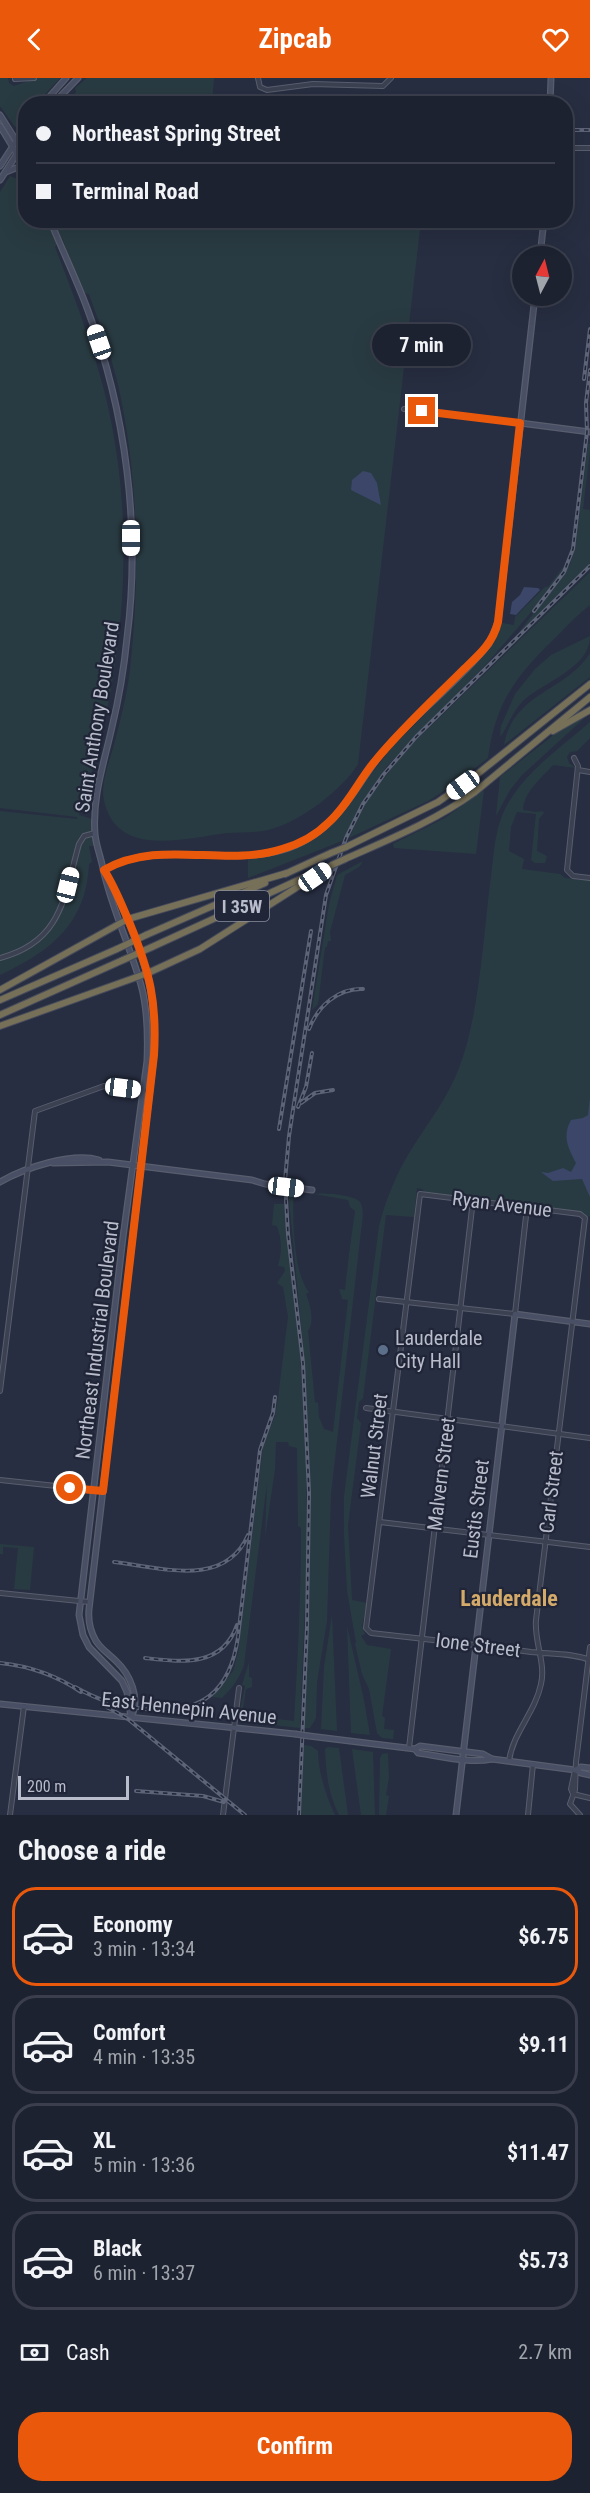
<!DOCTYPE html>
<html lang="en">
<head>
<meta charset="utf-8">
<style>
	:root { --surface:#1d2231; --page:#2a2f3d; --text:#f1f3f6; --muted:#a0a4ab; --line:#3b3f4d; --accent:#ea580c }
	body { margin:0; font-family:"Roboto Condensed",sans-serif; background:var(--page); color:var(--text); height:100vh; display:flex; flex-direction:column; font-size:22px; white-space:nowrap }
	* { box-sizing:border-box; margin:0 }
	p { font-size:20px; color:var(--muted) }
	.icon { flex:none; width:33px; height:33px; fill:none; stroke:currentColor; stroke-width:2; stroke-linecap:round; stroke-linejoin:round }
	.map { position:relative; height:1737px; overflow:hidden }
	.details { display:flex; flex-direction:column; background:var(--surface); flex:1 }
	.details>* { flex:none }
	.guide { position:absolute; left:18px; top:18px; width:555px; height:132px; border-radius:24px; box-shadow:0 6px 24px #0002,0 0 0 2px var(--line); display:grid; align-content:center; height:132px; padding:0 18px; background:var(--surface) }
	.needle { width:39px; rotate:7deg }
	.buttons { position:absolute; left:512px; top:168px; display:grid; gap:12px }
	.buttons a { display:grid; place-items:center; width:60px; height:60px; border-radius:50%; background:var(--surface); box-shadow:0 6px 24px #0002,0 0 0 2px var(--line); font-size:30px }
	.scale { position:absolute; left:18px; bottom:15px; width:111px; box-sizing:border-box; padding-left:6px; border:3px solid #b8bccb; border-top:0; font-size:16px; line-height:21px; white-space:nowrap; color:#b8bccb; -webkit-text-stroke:4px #202537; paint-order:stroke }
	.end { position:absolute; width:27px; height:27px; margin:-14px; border:8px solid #ea580c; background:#fff; box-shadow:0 0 0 3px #fff }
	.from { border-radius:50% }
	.bubble { position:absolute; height:42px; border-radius:21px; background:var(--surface); box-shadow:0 6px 24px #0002,0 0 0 2px var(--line); font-size:20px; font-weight:700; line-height:42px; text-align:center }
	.car { position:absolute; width:18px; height:36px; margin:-18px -9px; border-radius:8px; box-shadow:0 0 4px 2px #0007; background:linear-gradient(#fff 24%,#345 0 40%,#fff 0 76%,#345 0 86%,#fff 0) }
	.guide b { display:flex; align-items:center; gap:21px; height:57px; font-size:22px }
	.guide b+b { border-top:2px solid var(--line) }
	.guide i { width:15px; height:15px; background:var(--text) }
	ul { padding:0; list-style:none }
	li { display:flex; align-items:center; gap:18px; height:99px; margin:0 12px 9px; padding:0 6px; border:3px solid var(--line); border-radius:24px }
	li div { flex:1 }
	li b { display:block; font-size:22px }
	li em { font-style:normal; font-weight:700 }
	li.active { border-color:var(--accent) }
	li>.icon { width:54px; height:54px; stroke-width:1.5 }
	h2 { padding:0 18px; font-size:27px; line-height:72px }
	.pay { display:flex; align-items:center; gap:15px; height:66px; padding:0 18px; font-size:22px }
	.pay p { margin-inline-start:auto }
	.cta { display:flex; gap:12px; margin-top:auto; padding:12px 18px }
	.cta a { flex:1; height:69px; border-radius:24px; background:var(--accent); color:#fff; font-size:24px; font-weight:700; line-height:69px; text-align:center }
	header { display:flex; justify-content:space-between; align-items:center; height:78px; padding:0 18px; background:var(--accent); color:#fff; font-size:27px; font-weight:700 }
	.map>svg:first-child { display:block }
	.green { fill:#293b42 }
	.water { fill:#3b4668 }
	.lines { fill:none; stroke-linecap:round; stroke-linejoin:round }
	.street-casing { stroke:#595e6e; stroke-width:6 }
	.secondary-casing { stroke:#595e6e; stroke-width:7 }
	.highway-casing { stroke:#464b5c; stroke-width:8 }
	.street { stroke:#3b4151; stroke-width:4 }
	.secondary { stroke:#494f64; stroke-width:4.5 }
	.highway { stroke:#777058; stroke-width:6 }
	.rail-casing { stroke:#5d6478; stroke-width:4 }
	.rail { stroke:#202537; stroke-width:1.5; stroke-dasharray:4.5; stroke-linecap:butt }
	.secondary-bridge-casing { stroke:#595e6e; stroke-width:7; stroke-linecap:butt }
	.highway-bridge-casing { stroke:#464b5c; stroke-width:8; stroke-linecap:butt }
	.secondary-bridge { stroke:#494f64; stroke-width:4.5 }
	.highway-bridge { stroke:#777058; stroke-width:6 }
	.route { stroke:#ea580c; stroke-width:8 }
	.service-dot { fill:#5c6f8a; stroke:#202537; stroke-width:2 }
	.labels { text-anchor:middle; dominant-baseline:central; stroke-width:4.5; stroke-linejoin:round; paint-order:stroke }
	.shield { fill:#202537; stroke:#8a8f9f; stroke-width:1.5 }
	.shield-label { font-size:18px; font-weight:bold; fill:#b8bccb }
	.street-label { font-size:20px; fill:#b8bccb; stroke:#202537 }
	.poi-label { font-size:20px; fill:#b8bccb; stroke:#202537; text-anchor:start }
	.quarter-label { font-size:22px; font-weight:bold; fill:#d4aa6a; stroke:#202537 }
</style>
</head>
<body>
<header><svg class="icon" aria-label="back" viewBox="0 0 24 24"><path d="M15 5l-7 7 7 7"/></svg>Zipcab<svg class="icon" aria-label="heart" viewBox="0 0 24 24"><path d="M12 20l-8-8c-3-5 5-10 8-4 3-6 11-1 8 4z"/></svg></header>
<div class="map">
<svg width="590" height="1737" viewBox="0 0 590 1737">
	<rect width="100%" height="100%" fill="#272e41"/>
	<g class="green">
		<path d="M0,0H8L9,5L14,8L38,0H60L37,25L26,26C25,36 28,46 15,49L0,28Z"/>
		<path d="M87,0H214L212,25H68L76,14L75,10Z"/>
		<path d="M10,98L25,104L26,142L41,143L49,149L56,142L421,143L358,686C342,712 302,742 272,751C259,755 242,754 227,755C193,759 135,776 112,742C106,733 103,722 103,712C104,695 111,679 115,663C121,640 127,616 130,592C140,498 139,404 119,311C112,279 100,247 89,216L84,215L62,160L55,169C74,218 93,268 106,320C139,458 123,603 79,737L95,742L97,768H89L92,784L89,786C86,846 51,873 0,897V733L77,741V739L0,730V114Z"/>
		<path d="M588,366H590V373L583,431L590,432V485L517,557L570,487L576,464Z"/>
		<path d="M564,488L563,494L546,517L489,583L387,688L366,719L342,763L248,800V780L272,777L291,771L319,757L335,743L393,668L490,571L502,545L514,547L515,539L545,509H548Z"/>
		<path d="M590,494V527C577,537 565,550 553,562C515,599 495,626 488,680L453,707L428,723L349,760L367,722L406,672Z"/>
		<path d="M590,558C590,591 542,604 522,624C512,634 508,649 500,659L501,648L515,616L535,591L551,577Z"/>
		<path d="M590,575V599L504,667C513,614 566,614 590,575Z"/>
		<path d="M590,635L522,697L510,712L496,738L500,699L560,652Z"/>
		<path d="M590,644V660L577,673L570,674L567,679L569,685L576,690L553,687C541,701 524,713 523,732L536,734L542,733L544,735L539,741L537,773L547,778L545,785H535L531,782L536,736L517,734L511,749L509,773L524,781L522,791L560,796L565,800L590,802V1138L587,1139L584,1135L425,1114L422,1111L417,1110L414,1139L386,1137L363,1320L359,1324L357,1340L361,1345L348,1447L352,1522L367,1525L362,1548L365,1556L361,1558L367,1567L391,1571L382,1638L385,1640L384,1651L394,1652L393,1661L382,1660L377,1655L369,1611L362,1596L355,1566L356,1564L347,1513L344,1456V1418L379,1148C386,1121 396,1096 411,1072C427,1046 448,1020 459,990C479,938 483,863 490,806C495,773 493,745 514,716C534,687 564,667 590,644Z"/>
		<path d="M484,712L476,776L394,770L393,766L445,740Z"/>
		<path d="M363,783L359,789L345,797L330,854L331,863H328L327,869H325L318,926L312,932L329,826L337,797Z"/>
		<path d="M288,1111L294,1112C292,1136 293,1195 309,1214L306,1216C310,1227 315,1243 308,1253L315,1324L318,1325L319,1339L324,1351L333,1354L348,1222L342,1221L339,1211L345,1212C348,1183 351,1161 355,1133L350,1129L348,1122L314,1116C322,1114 356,1117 360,1124C365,1131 362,1146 361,1153L331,1416L327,1543L317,1604L316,1640L310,1650H304L310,1517V1388L302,1258Z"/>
		<path d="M274,1126H284L300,1275L306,1376L307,1476L300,1650L273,1647L277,1641L294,1643C298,1578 301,1514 301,1450L298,1448L297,1370L289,1368L288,1364H276L275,1391L265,1460L267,1405L244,1587C239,1601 233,1609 222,1620L212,1619L233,1593L238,1575L263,1368L275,1338L278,1320L288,1239L283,1209L277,1205L285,1193L284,1189L278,1188C282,1174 282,1162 277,1148L272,1147Z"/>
		<path d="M0,1466L34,1469L30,1512L14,1511L18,1470L3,1469V1476H0Z"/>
		<path d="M332,1537L337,1653L321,1651L324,1589Z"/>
		<path d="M347,1548L364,1622L370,1657L351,1655Z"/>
		<path d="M249,1584V1599L252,1600V1609L246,1611L242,1637L267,1640L266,1647L236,1642L237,1634L240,1633L245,1608L242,1607Z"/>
		<path d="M304,1667L311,1668L318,1673C318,1693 326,1718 335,1737H301Z"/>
		<path d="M328,1669L339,1670L348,1737H339C328,1715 326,1695 325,1671Z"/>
		<path d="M352,1671L373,1674L375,1737H361Z"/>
		<path d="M388,1675L389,1700L386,1717L389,1718L386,1737H379L380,1680L382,1676Z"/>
	</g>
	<g class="water">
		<path d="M363,393L371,395L377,405L381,427L351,412L352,402Z"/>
		<path d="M524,509L538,510L540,512L516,537L510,536L512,524L520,517Z"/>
		<path d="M590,1020V1119L582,1101L553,1103L541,1094L548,1095L563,1090L571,1094L576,1085C568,1070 562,1058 571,1042L583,1040L588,1037Z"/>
	</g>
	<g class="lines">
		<g class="street-casing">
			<g id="street">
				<path d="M258,0L260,9L267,12L313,6L383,8L391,0"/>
				<path d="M15,1L34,0"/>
				<path d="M566,70H590"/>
				<path d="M404,331L520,345"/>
				<path d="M574,680L578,688L567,792L573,798L590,800"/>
				<path d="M578,692L590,694"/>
				<path d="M0,880C62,864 64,819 79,766L84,758L95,755"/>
				<path d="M379,1221L515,1236L527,1129"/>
				<path d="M0,1313L35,1033L104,1008L150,1013"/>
				<path d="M366,1330L590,1360"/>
				<path d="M0,1402L103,1413"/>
				<path d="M380,1444L590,1469"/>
				<path d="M0,1515L89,1524"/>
				<path d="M409,1670L473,1122"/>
				<path d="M509,1683C513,1654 535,1635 541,1606C546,1585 534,1564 536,1542L585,1140L580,1136L420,1116L366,1550L371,1555C425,1561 478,1567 531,1574C550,1576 572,1575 590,1582"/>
				<path d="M573,1716L571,1711L575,1692"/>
				<path d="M573,1716L590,1720"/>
				<path d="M10,1737L24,1628"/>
				<path d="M223,1737L239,1610"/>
				<path d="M528,1737L533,1686"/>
				<path d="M580,1737L570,1726L575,1712L576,1684L590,1569"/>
			</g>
		</g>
		<g class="secondary-casing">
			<g id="secondary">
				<path d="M43,26L66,0"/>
				<path d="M53,26L78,0"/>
				<path d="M550,26L551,0"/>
				<path d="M0,37L26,78"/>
				<path d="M0,48L26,91"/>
				<path d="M0,88L26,48"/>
				<path d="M6,94L16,90L26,93"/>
				<path d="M0,102L26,62"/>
				<path d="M50,142C62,172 76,200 87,230C126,333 141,450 127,560C124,590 119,620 112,649C104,685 92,719 95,756C96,768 101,779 103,791C112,831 130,868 141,907C148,932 148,958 147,983L123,1159L79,1537L83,1557L89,1569L122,1603L127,1614L131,1639"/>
				<path d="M540,178L544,142"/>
				<path d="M520,345L590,354"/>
				<path d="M104,792C155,763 214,785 269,775C288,772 307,763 322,751C349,729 364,695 387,669C419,633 459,603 489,566L498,544L535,218"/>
				<path d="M104,793C114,808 121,826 128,843C150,896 158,928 153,986L89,1531C88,1542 90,1553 96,1563C101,1571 109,1576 116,1583C130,1596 141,1621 131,1639"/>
				<path d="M53,1085L108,1084L252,1102L265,1106L312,1112"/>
				<path d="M0,1104C24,1090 72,1074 99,1082"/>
				<path d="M0,1626L295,1656"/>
				<path d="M309,1658L415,1671L418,1675C441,1678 469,1686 492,1681L575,1692L581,1695L590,1697"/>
				<path d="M415,1671L420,1668L483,1676L492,1681"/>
				<path d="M575,1692L581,1689L590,1690"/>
				<path d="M456,1737L515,1236L590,1246"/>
			</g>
		</g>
		<g class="highway-casing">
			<g id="highway">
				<path d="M553,653L590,632"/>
				<path d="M346,769L438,724L475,698L590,606"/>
				<path d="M345,781C390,761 435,743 475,714L590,619"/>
				<path d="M285,796L331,775"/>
				<path d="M146,857L265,805"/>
				<path d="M152,869L318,793"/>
				<path d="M0,912L128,841L287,795"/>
				<path d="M0,922L117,871"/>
				<path d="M0,937L123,882"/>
				<path d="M0,948L148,895L200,871L332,787"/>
			</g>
		</g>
		<use href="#street" class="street"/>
		<use href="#secondary" class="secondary"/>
		<use href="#highway" class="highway"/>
		<g class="rail-casing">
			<g id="rail">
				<path d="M566,52H590"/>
				<path d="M584,301L590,251"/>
				<path d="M534,533L564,494L573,471L587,354L586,325L590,292"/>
				<path d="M309,951C318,928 338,910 363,911"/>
				<path d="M301,1025L315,1015L333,1012"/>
				<path d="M298,1029L306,1009L312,975"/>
				<path d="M279,1051L311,853"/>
				<path d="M114,1484C159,1489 225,1511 248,1457"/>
				<path d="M145,1580C181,1584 222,1590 237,1547"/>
				<path d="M0,1585C29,1588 56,1597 81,1614"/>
				<path d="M75,1609C102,1624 115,1627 145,1631C201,1637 230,1614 238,1559L260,1372L273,1335L275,1319"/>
				<path d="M107,1629L128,1641L245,1737"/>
				<path d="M136,1713L203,1718L224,1724"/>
				<path d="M299,1737L307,1548L309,1415L303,1285L288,1156L285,1103L289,1058L326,817L346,760L363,726L384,696L416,659L590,488"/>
			</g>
		</g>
		<use href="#rail" class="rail"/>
		<g class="secondary-bridge-casing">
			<path id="secondary-bridge" d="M295,1656L309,1658"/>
		</g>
		<g class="highway-bridge-casing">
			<g id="highway-bridge">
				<path d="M331,775L346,769"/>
				<path d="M332,787L345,781"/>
				<path d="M117,871L146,857"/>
				<path d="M123,882L152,869"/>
			</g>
		</g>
		<use href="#secondary-bridge" class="secondary-bridge"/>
		<use href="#highway-bridge" class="highway-bridge"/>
	</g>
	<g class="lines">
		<path class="route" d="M70,1410L103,1413L154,977C157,924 150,895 130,846C122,828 115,809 104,792C160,760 224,790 282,771C300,766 316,757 329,744C348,727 359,702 375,683C402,650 434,621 464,591C479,577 493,565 498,544L520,345L422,333"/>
	</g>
	<circle class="service-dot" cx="383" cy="1272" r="6"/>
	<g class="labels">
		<rect class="shield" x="215" y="813" width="54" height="30" rx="4.5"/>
		<g class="shield-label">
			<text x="242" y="828">I 35W</text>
		</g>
		<g class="street-label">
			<text transform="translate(97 639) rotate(-81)">Saint Anthony Boulevard</text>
			<text transform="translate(502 1126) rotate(7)">Ryan Avenue</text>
			<text transform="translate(97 1262) rotate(-83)">Northeast Industrial Boulevard</text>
			<text transform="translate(374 1368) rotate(-83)">Walnut Street</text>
			<text transform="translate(441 1396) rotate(-83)">Malvern Street</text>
			<text transform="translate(551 1414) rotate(-83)">Carl Street</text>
			<text transform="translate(476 1431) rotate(-83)">Eustis Street</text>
			<text transform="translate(478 1567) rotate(7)">Ione Street</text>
			<text transform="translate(189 1630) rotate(6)">East Hennepin Avenue</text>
		</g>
		<g class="poi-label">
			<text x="395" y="1260">Lauderdale<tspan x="395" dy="23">City Hall</tspan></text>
		</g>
		<g class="quarter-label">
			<text x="509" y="1520">Lauderdale</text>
		</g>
	</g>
</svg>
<div class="buttons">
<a><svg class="needle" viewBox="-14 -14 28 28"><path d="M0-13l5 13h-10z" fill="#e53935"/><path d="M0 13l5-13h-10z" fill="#a0a4ab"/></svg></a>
</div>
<div class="scale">200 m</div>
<i class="end from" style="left:70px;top:1410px"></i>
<i class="end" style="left:422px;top:333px"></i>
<div class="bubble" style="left:372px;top:246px;width:99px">7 min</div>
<i class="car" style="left:99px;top:264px;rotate:341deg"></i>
<i class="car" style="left:131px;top:460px;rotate:180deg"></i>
<i class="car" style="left:463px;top:707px;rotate:234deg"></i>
<i class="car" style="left:315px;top:799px;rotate:55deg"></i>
<i class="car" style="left:68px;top:807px;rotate:14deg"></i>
<i class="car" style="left:123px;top:1010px;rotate:97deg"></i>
<i class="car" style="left:286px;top:1109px;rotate:97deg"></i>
<div class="guide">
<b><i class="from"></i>Northeast Spring Street</b>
<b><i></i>Terminal Road</b>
</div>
</div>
<section class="details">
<h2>Choose a ride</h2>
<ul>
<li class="active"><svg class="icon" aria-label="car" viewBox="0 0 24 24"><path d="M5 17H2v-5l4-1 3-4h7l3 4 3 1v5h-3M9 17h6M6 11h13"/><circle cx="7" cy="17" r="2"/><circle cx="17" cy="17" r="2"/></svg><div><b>Economy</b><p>3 min · 13:34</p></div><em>$6.75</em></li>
<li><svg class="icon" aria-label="car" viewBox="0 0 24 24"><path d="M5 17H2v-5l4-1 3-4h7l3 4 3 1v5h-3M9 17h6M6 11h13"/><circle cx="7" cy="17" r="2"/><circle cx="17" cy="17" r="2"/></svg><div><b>Comfort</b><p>4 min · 13:35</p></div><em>$9.11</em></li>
<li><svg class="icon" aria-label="car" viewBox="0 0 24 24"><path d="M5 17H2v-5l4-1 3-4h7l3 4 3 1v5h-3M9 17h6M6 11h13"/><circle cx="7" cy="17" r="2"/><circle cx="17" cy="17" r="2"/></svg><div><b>XL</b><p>5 min · 13:36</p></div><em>$11.47</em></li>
<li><svg class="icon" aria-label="car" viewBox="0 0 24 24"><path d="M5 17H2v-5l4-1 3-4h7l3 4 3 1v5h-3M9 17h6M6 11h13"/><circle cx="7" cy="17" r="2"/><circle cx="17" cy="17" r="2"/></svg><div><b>Black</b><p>6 min · 13:37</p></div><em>$5.73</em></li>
</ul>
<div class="pay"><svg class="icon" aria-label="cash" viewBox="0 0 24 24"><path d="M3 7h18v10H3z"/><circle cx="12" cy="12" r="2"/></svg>Cash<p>2.7 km</p></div>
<div class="cta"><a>Confirm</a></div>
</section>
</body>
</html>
